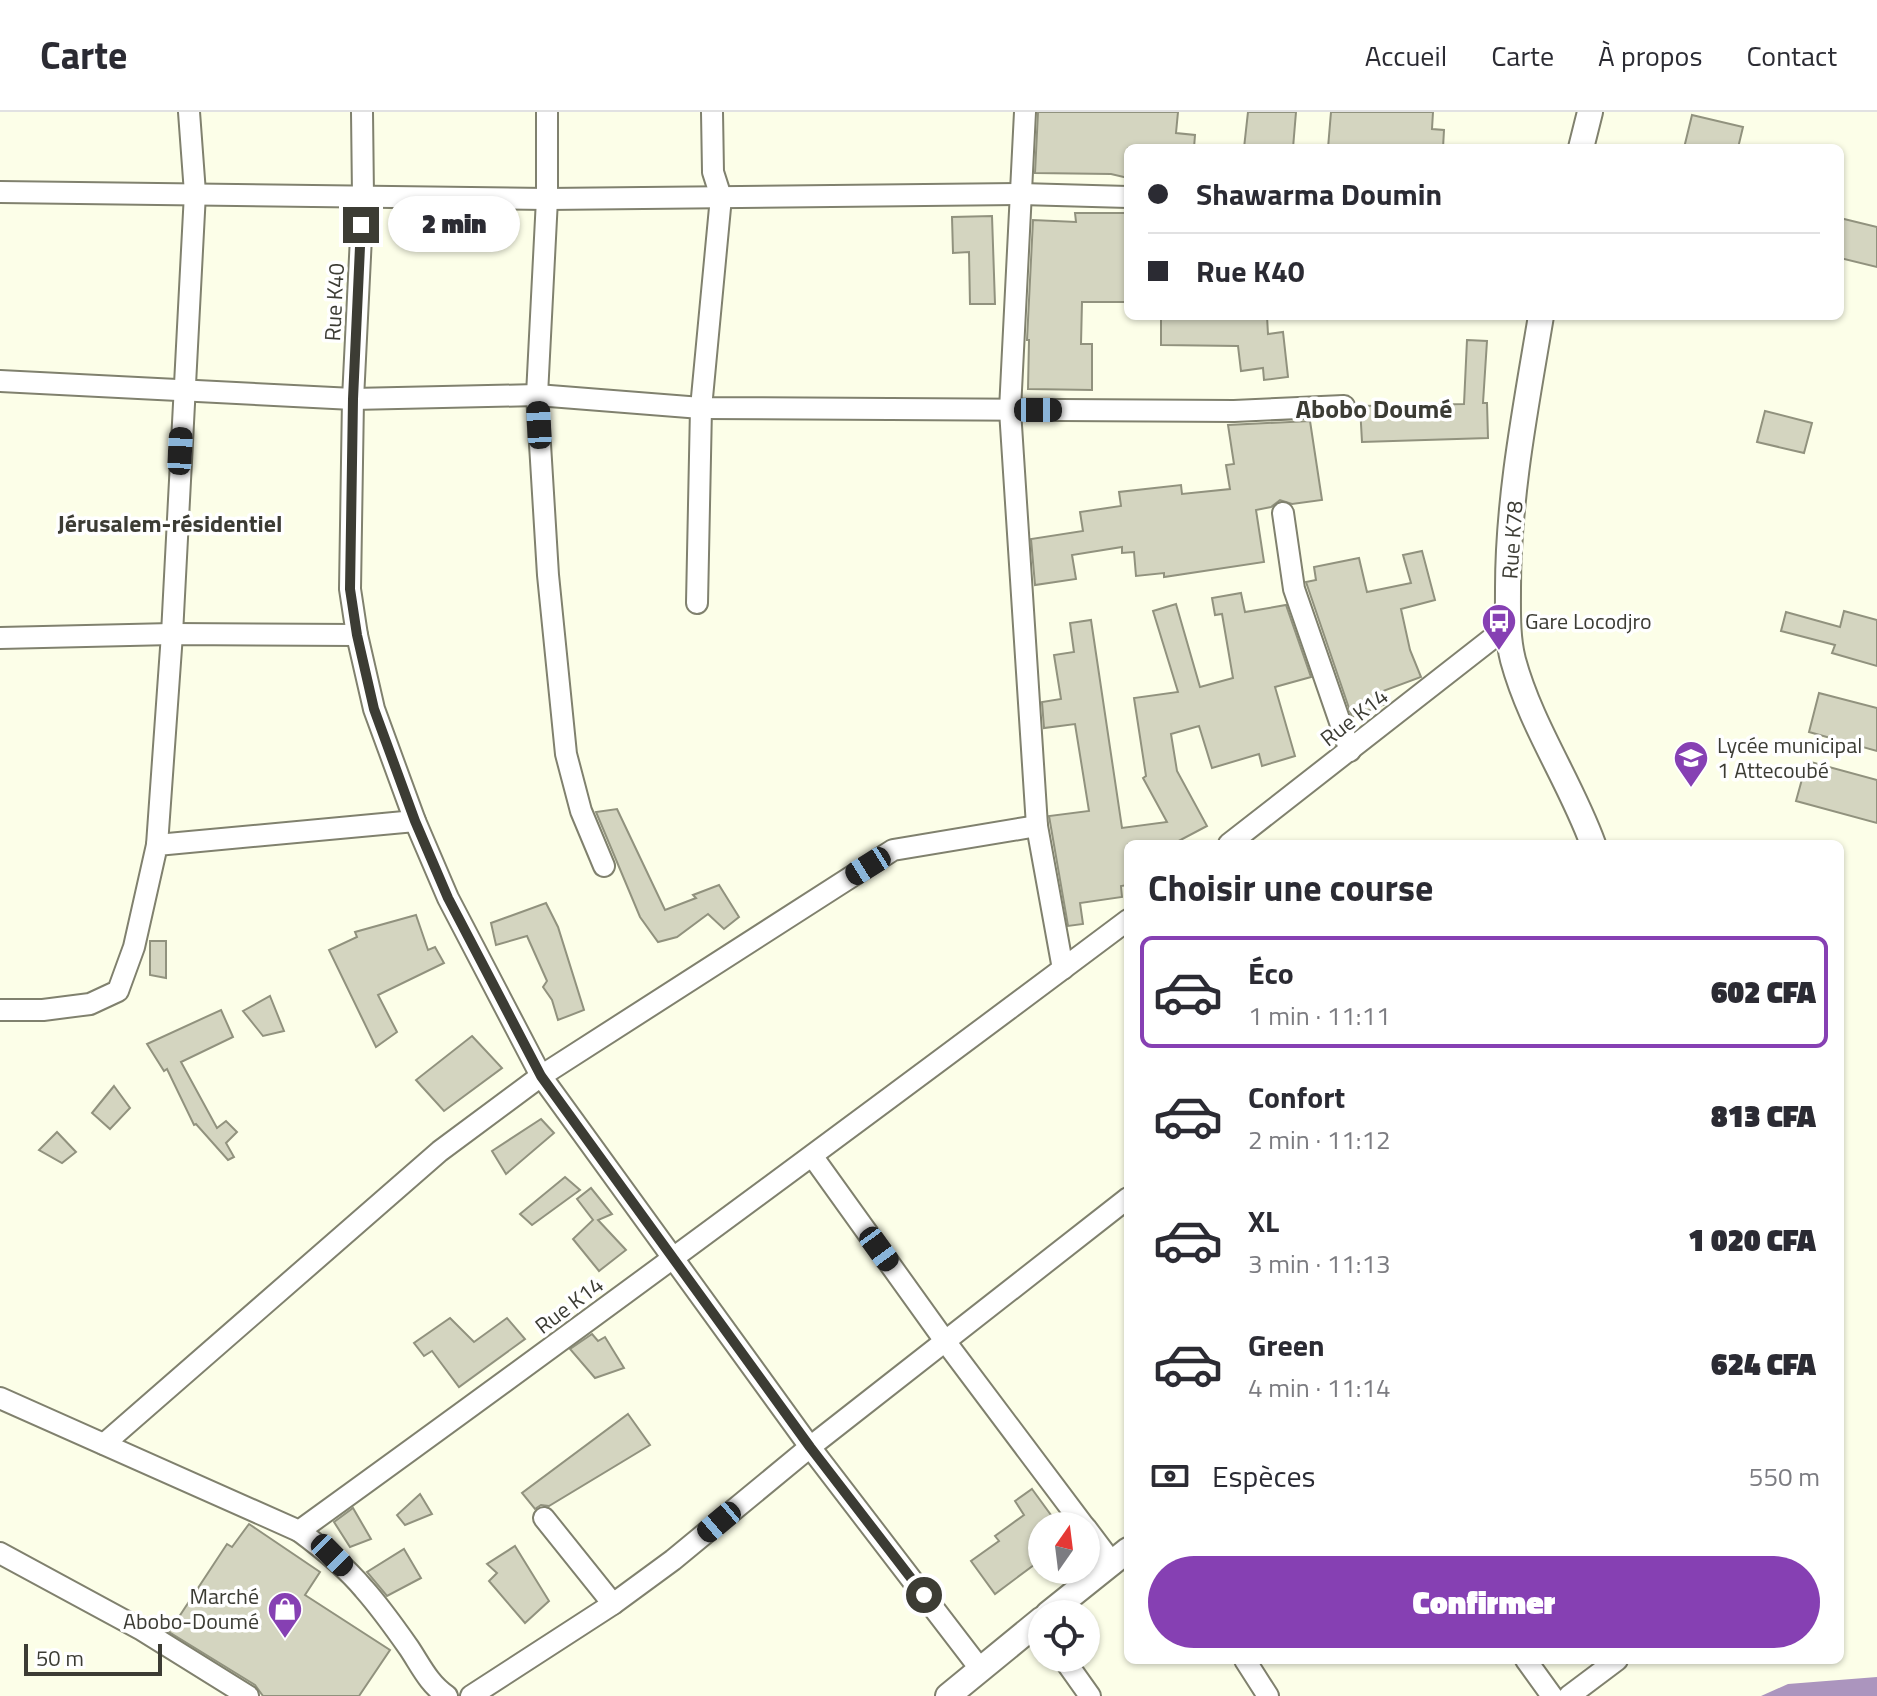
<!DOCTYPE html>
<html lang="fr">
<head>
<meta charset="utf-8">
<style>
	:root { --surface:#fff; --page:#f7f7f7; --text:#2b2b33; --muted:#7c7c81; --line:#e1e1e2; --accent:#8640b3 }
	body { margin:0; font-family:"Titillium Web",sans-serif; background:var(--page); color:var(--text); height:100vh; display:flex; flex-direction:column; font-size:30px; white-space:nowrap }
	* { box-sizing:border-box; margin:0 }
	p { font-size:26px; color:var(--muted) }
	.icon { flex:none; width:44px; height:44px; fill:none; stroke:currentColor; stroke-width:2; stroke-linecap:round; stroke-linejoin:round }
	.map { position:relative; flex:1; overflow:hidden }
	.drawer { position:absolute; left:1124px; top:728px; width:720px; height:824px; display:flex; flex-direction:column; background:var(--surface); border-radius:12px; box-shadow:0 2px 6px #0004 }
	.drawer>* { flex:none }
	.top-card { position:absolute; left:1124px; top:32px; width:720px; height:176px; border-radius:12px; box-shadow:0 2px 6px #0004; display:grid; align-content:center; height:176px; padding:0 24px; background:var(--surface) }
	.needle { width:52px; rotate:14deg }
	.controls { position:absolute; left:1028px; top:1400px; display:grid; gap:16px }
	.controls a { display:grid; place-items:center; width:72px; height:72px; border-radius:50%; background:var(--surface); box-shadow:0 2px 6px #0004; font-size:40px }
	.scale { position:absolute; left:24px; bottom:20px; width:138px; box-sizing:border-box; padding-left:8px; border:4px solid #3c3c34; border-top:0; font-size:22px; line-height:28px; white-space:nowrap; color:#3c3c34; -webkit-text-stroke:6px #fff; paint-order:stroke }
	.end { position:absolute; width:36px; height:36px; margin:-18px; border:10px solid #3c3c34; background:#fff; box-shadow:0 0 0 4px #fff }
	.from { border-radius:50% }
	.bubble { position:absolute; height:56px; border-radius:28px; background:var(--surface); box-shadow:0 2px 6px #0004; font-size:26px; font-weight:800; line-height:56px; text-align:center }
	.car { position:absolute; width:24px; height:48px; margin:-24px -12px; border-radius:10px; box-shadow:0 0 6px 2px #0007; background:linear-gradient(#222 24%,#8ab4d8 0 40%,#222 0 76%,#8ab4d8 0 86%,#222 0) }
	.top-card b { display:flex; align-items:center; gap:28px; height:76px; font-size:30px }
	.top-card b+b { border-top:2px solid var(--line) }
	.top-card i { width:20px; height:20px; background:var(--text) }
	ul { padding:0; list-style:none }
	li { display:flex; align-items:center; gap:24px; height:112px; margin:0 16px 12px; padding:0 8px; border:4px solid transparent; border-radius:12px }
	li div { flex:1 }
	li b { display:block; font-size:30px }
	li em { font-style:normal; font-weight:800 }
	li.current { border-color:var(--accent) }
	li>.icon { width:72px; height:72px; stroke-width:1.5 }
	h2 { padding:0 24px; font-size:36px; line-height:96px }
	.pay { display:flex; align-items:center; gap:20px; height:88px; padding:0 24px; font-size:30px }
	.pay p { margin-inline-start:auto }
	.button { display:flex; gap:16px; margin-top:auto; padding:16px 24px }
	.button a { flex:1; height:92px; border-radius:48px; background:var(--accent); color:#fff; font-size:32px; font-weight:800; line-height:92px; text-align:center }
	header { display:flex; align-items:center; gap:48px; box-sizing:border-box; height:112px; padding:0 40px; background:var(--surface); border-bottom:2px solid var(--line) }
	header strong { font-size:38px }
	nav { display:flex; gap:44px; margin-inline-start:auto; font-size:28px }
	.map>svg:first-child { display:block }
	.water { fill:#ab95be }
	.building { fill:#d4d5c0; stroke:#91927e; stroke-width:2 }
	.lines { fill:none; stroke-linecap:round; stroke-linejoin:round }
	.minor-casing { stroke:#80816e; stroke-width:24 }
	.tertiary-casing { stroke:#80816e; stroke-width:28 }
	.minor { stroke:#fff; stroke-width:20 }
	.tertiary { stroke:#fff; stroke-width:24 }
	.route { stroke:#3c3c34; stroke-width:10 }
	.labels { text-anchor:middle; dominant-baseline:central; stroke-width:7; stroke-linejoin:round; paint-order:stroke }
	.street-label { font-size:22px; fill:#3c3c34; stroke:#fff }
	.poi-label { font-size:22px; fill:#3c3c34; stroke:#fff; text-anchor:start }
	.neighbourhood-label { font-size:24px; font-weight:bold; fill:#3c3c34; stroke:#fff }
	.quarter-label { font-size:26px; font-weight:bold; fill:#3c3c34; stroke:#fff }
</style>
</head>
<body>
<header>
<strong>Carte</strong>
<nav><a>Accueil</a><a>Carte</a><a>À propos</a><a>Contact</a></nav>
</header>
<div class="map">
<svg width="1877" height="1584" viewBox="0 0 1877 1584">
	<rect width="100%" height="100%" fill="#fcfee8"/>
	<path class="water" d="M1877,1565V1584H1761L1788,1572Z"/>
	<g class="building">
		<path d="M1038,0H1178L1176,21L1195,23L1194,36H1128V66L1111,62L1035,61Z"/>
		<path d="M1248,0H1296L1293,36H1244Z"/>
		<path d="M1331,0H1433L1432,17L1444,18L1443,36H1328Z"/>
		<path d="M1692,3L1743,15L1738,36H1684Z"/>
		<path d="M1075,101H1128L1125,126L1128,190H1082L1081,232H1092V278L1028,277L1029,228H1027L1033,108L1076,110Z"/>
		<path d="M992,104L995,192H970L969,140L953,141L952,105Z"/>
		<path d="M1840,106L1877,115V155L1840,146Z"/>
		<path d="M1161,204H1267L1268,222L1283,220L1288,265L1264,268L1263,256L1241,259L1238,234L1161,233Z"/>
		<path d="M1467,228L1487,229L1483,291H1487L1488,326L1362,330L1360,294L1464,292Z"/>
		<path d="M1765,299L1812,311L1804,341L1757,330Z"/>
		<path d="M1310,309L1322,388L1292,392L1280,388L1271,395L1256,398L1264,450L1164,465V461L1136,464L1134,440L1122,441V435L1072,443L1076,467L1035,473L1031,427L1083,419L1080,400L1121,394L1119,380L1181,373L1182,382L1230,377L1226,353L1234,352L1228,313Z"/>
		<path d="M1422,439L1435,488L1401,497L1410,538L1421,565L1383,579L1388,591L1352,605L1306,470L1316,468L1314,455L1359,446L1367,480L1411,471L1403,443Z"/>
		<path d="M1241,481L1245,500L1286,493L1311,565L1275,575L1295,644L1262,654L1259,642L1212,656L1199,614L1171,622L1177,659L1207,714L1173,732H1128V773L1121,774L1122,785L1080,791L1083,812L1068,814L1049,704L1089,699L1075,612L1044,616L1042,590L1061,587L1054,543L1074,540L1070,511L1091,508L1122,716L1167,710L1143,666L1146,664L1134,586L1178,580L1153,499L1176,492L1200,575L1233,566L1222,502L1215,503L1212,486Z"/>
		<path d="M1844,499L1877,508V554L1832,541L1835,533L1781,519L1786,500L1840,515Z"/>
		<path d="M1819,581L1877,596V639L1809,620Z"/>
		<path d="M1807,649L1877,668V711L1796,689Z"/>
		<path d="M617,697L665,798L696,786L693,783L719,773L739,805L724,817L708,802L677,825L658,830L640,805L596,700Z"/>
		<path d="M546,791L558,815L584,898L558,908L552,888L543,875L547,869L527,824L496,833L491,811Z"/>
		<path d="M416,803L428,838L435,835L444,851L378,883L397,920L376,935L329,838L357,825L355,820Z"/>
		<path d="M150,829H166V866L150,863Z"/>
		<path d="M270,884L284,919L263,924L243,899Z"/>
		<path d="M221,898L233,925L181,950L217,1016L226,1009L237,1020L226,1031L234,1045L228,1048L196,1012L194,1013L167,957L164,959L147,932Z"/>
		<path d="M472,924L502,956L444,999L416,968Z"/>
		<path d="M114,974L130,996L110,1017L92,1001Z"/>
		<path d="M541,1007L554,1021L506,1062L492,1039Z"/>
		<path d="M57,1020L76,1040L62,1051L39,1038Z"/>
		<path d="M565,1065L580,1078L532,1113L520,1102Z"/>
		<path d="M591,1076L612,1102L598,1108L626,1138L599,1159L573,1127L593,1108L577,1087Z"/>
		<path d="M450,1206L474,1230L507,1206L525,1227L459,1275L432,1239L424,1244L414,1231Z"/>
		<path d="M592,1222L598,1229L605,1225L624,1256L595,1266L570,1237Z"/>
		<path d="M628,1302L650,1333L549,1394L541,1393L535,1397L522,1381Z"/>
		<path d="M1032,1377L1059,1414H1042V1447L995,1482L971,1449L999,1429L995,1424L1024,1403L1015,1389Z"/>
		<path d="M420,1382L432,1402L405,1413L397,1403Z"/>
		<path d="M353,1396L371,1427L350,1435L334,1410Z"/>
		<path d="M249,1412L320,1460L305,1483L390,1538L359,1584H263L255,1573L169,1520L227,1432L232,1435Z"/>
		<path d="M515,1434L549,1489L525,1511L489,1469L497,1461L487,1452Z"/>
		<path d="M404,1437L421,1466L387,1484L367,1460Z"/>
	</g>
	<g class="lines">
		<g class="minor-casing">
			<g id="minor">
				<path d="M362,0L363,84L353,287L350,477L357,523L374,597L415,709L448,786L541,964L810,1335L981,1558"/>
				<path d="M547,0V87L537,283L548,463L566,642L581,699L604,754"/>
				<path d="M1025,0L1010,298L1037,714L1063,857"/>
				<path d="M0,80L547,87L1021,82L1128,85"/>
				<path d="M0,269L353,287L537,283L701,296L1234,299L1344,294"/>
				<path d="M1283,401L1294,477L1350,639"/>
				<path d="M697,491L701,296L721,85L713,60L712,0"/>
				<path d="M0,526L172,522L357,523"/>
				<path d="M1229,732L1508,514"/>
				<path d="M157,733L172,522L195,81L189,0"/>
				<path d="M0,898H43L90,892L118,879L134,835L157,733L415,709"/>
				<path d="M813,1045L945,1229L1084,1414"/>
				<path d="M0,1286L299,1419C577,1218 853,1014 1128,808"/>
				<path d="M104,1332L440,1039L541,964L893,738L1037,714"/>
				<path d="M544,1406L613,1492"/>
				<path d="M1086,1416L1113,1452"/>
				<path d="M299,1419C322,1436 345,1454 364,1477C380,1495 395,1516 409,1536C421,1554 429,1572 447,1584"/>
				<path d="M0,1441L142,1518L248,1584"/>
				<path d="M1063,1546L1090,1584"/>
				<path d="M1245,1548L1268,1584"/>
				<path d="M1526,1548L1552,1584"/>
				<path d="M471,1584L613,1492L673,1448L810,1335L1128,1086"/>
				<path d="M1569,1584L1617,1548"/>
			</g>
		</g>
		<g class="tertiary-casing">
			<g id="tertiary">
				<path d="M1581,36L1590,0"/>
				<path d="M1541,204C1526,294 1508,385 1508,476C1508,499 1507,525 1513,548C1531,614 1570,669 1593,732"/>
				<path d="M1048,1502L1128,1438"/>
				<path d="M948,1584L1042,1507"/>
			</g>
		</g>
		<use href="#minor" class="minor"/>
		<use href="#tertiary" class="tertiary"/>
	</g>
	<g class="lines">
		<path class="route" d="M361,113L353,287L350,477L357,523L374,597L415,709L448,786L541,964L810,1335L924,1483"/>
	</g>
	<defs>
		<g id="bus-pin" transform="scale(1.8)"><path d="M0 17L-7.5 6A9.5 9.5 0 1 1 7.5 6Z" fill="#8640b3" stroke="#fff"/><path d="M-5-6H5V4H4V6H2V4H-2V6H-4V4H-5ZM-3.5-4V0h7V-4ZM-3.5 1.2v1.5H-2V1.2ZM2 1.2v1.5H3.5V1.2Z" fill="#fff"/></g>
		<g id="school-pin" transform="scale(1.8)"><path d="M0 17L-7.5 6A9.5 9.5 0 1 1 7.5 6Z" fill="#8640b3" stroke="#fff"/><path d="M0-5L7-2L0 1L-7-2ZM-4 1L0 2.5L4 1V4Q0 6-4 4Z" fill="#fff"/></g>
		<g id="shop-pin" transform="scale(1.8)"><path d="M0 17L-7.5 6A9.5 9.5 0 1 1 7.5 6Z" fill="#8640b3" stroke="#fff"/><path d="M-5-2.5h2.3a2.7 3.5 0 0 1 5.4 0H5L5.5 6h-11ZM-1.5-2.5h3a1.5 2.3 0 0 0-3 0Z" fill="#fff"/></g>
	</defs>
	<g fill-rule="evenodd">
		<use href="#bus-pin" x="1499" y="509"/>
		<use href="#school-pin" x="1691" y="646"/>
		<use href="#shop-pin" x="285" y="1497"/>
	</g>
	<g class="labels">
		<g class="street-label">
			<text transform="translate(334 190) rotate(-87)">Rue K40</text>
			<text transform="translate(1512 428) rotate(-86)">Rue K78</text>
			<text transform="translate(1354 605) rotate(-38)">Rue K14</text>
			<text transform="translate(569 1193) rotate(-37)">Rue K14</text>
		</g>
		<g class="poi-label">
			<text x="1525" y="509">Gare Locodjro</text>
			<text x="1717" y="633">Lycée municipal<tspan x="1717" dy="25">1 Attecoubé</tspan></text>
			<text x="259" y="1484" text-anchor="end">Marché<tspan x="259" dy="25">Abobo-Doumé</tspan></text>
		</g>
		<g class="neighbourhood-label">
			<text x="170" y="411">Jérusalem-résidentiel</text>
		</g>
		<g class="quarter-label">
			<text x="1374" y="296">Abobo Doumé</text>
		</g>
	</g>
</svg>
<div class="controls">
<a><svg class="needle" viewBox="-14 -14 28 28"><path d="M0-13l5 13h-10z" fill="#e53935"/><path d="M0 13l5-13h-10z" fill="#7c7c81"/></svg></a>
<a><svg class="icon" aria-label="locate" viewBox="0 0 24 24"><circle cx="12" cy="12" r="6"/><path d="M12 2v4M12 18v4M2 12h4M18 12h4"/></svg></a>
</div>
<div class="scale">50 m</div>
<i class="end from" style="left:924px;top:1483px"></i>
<i class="end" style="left:361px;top:113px"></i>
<div class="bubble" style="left:388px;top:84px;width:132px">2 min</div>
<i class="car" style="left:1038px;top:298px;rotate:90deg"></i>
<i class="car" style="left:539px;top:313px;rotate:357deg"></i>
<i class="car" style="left:180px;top:339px;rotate:3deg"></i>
<i class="car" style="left:868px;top:754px;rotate:238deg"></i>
<i class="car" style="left:879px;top:1137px;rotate:144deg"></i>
<i class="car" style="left:719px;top:1410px;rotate:230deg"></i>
<i class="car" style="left:332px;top:1443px;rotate:135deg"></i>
<div class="top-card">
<b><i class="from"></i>Shawarma Doumin</b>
<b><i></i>Rue K40</b>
</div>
<section class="drawer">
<h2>Choisir une course</h2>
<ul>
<li class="current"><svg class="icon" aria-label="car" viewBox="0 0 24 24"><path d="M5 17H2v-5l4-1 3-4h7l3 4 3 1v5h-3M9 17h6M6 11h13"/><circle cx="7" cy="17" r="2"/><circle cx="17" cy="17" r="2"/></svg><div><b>Éco</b><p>1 min · 11:11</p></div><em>602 CFA</em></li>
<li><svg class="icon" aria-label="car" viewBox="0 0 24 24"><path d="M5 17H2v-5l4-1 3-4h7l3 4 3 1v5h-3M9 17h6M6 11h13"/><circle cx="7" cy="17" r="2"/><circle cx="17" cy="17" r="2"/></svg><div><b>Confort</b><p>2 min · 11:12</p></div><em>813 CFA</em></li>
<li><svg class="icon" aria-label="car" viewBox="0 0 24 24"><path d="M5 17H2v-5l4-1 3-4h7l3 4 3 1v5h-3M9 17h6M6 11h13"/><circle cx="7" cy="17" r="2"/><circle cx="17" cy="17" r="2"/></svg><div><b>XL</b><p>3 min · 11:13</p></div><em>1 020 CFA</em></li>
<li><svg class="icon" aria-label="car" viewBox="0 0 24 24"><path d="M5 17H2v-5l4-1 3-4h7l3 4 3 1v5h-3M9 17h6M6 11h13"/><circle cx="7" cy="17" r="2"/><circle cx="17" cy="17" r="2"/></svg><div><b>Green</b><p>4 min · 11:14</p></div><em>624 CFA</em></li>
</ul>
<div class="pay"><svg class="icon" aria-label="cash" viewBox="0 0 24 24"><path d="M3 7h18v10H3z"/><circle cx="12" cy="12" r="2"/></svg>Espèces<p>550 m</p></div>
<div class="button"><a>Confirmer</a></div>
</section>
</div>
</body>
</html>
